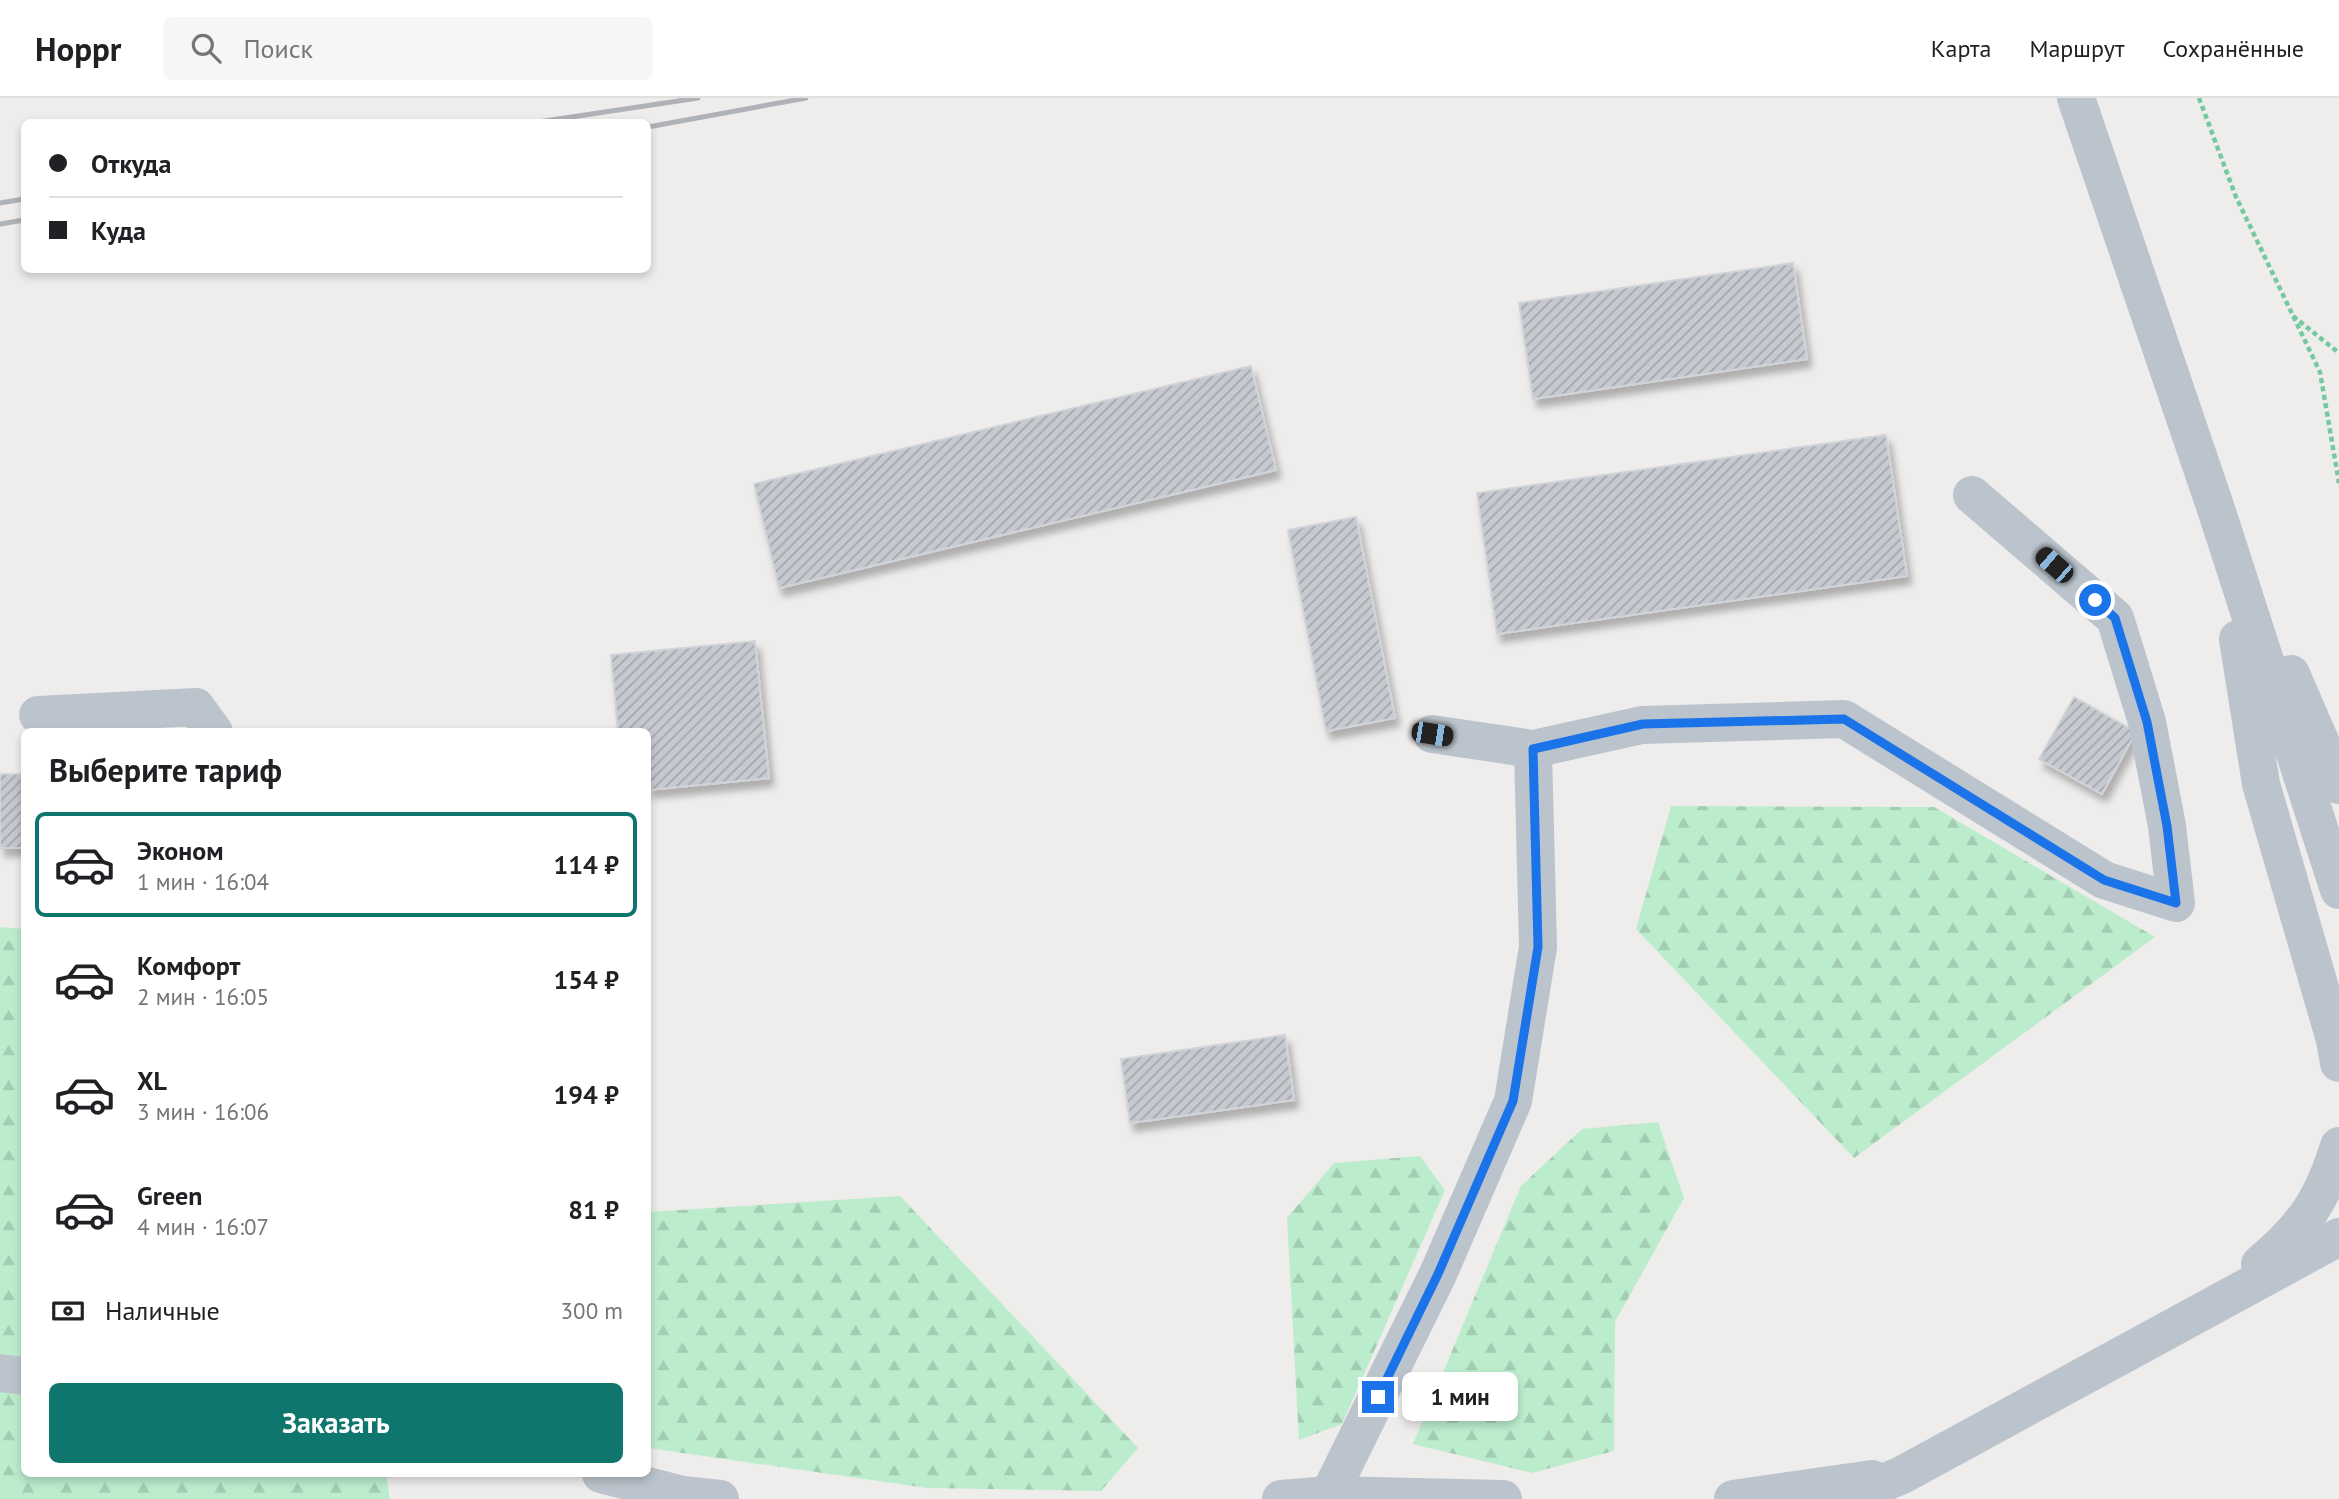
<!DOCTYPE html>
<html lang="ru">
<head>
<meta charset="utf-8">
<style>
	:root { --surface:#fff; --page:#f6f6f6; --text:#202124; --muted:#757577; --line:#e0e0e0; --accent:#0f766e }
	body { margin:0; font-family:"PT Sans",sans-serif; background:var(--page); color:var(--text); height:100vh; display:flex; flex-direction:column; font-size:26px; white-space:nowrap }
	* { box-sizing:border-box; margin:0 }
	p { font-size:23px; color:var(--muted) }
	.icon { flex:none; width:38px; height:38px; fill:none; stroke:currentColor; stroke-width:2; stroke-linecap:round; stroke-linejoin:round }
	.map { position:relative; flex:1; overflow:hidden }
	.panel { position:absolute; left:21px; top:630px; width:630px; height:749px; display:flex; flex-direction:column; background:var(--surface); border-radius:10px; box-shadow:0 4px 10px #0003 }
	.panel>* { flex:none }
	.banner { position:absolute; left:21px; top:21px; width:630px; height:154px; border-radius:10px; box-shadow:0 4px 10px #0003; display:grid; align-content:center; height:154px; padding:0 28px; background:var(--surface) }
	.end { position:absolute; width:32px; height:32px; margin:-16px; border:9px solid #1a73e8; background:#fff; box-shadow:0 0 0 4px #fff }
	.from { border-radius:50% }
	.bubble { position:absolute; height:49px; border-radius:10px; background:var(--surface); box-shadow:0 4px 10px #0003; font-size:23px; font-weight:700; line-height:49px; text-align:center }
	.car { position:absolute; width:21px; height:42px; margin:-21px -10px; border-radius:9px; box-shadow:0 0 5px 2px #0007; background:linear-gradient(#222 24%,#8ab4d8 0 40%,#222 0 76%,#8ab4d8 0 86%,#222 0) }
	.banner b { display:flex; align-items:center; gap:24px; height:66px; font-size:26px }
	.banner b+b { border-top:2px solid var(--line) }
	.banner i { width:18px; height:18px; background:var(--text) }
	ul { padding:0; list-style:none }
	li { display:flex; align-items:center; gap:21px; height:105px; margin:0 14px 10px; padding:0 14px; border:4px solid transparent; border-radius:10px }
	li div { flex:1 }
	li b { display:block; font-size:26px }
	li em { font-style:normal; font-weight:700 }
	li.selected { border-color:var(--accent) }
	li>.icon { width:63px; height:63px; stroke-width:1.5 }
	h2 { padding:0 28px; font-size:32px; line-height:84px }
	.pay { display:flex; align-items:center; gap:18px; height:77px; padding:0 28px; font-size:26px }
	.pay p { margin-inline-start:auto }
	.action { display:flex; gap:14px; margin-top:auto; padding:14px 28px }
	.action a { flex:1; height:80px; border-radius:10px; background:var(--accent); color:#fff; font-size:28px; font-weight:700; line-height:80px; text-align:center }
	header { display:flex; align-items:center; gap:42px; box-sizing:border-box; height:98px; padding:0 35px; background:var(--surface); border-bottom:2px solid var(--line) }
	header strong { font-size:33px }
	nav { display:flex; gap:38px; margin-inline-start:auto; font-size:24px }
	.search { width:490px; height:63px; background:var(--page); display:flex; align-items:center; gap:18px; box-sizing:border-box; padding:0 24px; border-radius:10px; color:var(--muted); font-size:26px }
	.map>svg:first-child { display:block }
	.forest { fill:url(#forest-firs) }
	.building { fill:url(#building-hatch); stroke:#d0d3d8; stroke-width:2; filter:url(#shadow) }
	.lines { fill:none; stroke-linecap:round; stroke-linejoin:round }
	.path { stroke:#74c99e; stroke-width:4.5; stroke-dasharray:5 3.5; stroke-linecap:butt }
	.minor { stroke:#bbc4cc; stroke-width:38 }
	.rail { stroke:#afb2b7; stroke-width:5 }
	.route { stroke:#1a73e8; stroke-width:9 }
</style>
</head>
<body>
<header>
<strong>Hoppr</strong>
<div class="search"><svg class="icon" aria-label="search" viewBox="0 0 24 24"><circle cx="10" cy="10" r="6"/><path d="M15 15l6 6"/></svg>Поиск</div>
<nav><a>Карта</a><a>Маршрут</a><a>Сохранённые</a></nav>
</header>
<div class="map">
<svg width="2339" height="1401" viewBox="0 0 2339 1401">
	<defs>
		<pattern id="forest-firs" width="22" height="20" patternUnits="userSpaceOnUse" patternTransform="scale(1.75)"><rect width="22" height="20" fill="#bbedcd"/><path d="M5 1l3.5 6h-7zM16 11l3.5 6h-7z" fill="#a2cdb2"/></pattern>
		<pattern id="building-hatch" width="6" height="6" patternUnits="userSpaceOnUse" patternTransform="scale(1.75)"><rect width="6" height="6" fill="#c6c9cf"/><path d="M-1 1l2-2M0 6l6-6M5 7l2-2" fill="none" stroke="#a3a6ab"/></pattern>
		<filter id="shadow"><feDropShadow dx="4.5" dy="8" stdDeviation="3.5" flood-color="#0004"/></filter>
	</defs>
	<rect width="100%" height="100%" fill="#efecec"/>
	<g class="forest">
		<path d="M1671,708L1934,709L2155,839L1854,1060L1636,831Z"/>
		<path d="M0,829L24,831V1376H386L390,1401H0Z"/>
		<path d="M1658,1024L1684,1100L1615,1224L1614,1353L1532,1375L1413,1346L1521,1088L1582,1031Z"/>
		<path d="M1420,1058L1445,1092L1342,1326L1299,1342L1287,1120L1334,1065Z"/>
		<path d="M900,1098L1138,1350L1101,1393L927,1390L648,1350V1114Z"/>
	</g>
	<g class="building">
		<path d="M1793,165L1807,261L1533,301L1519,205Z"/>
		<path d="M1251,268L1276,372L779,490L754,386Z"/>
		<path d="M1886,337L1907,478L1497,536L1477,395Z"/>
		<path d="M1356,419L1395,620L1326,633L1288,432Z"/>
		<path d="M755,543L769,680L648,692V634H618L611,557Z"/>
		<path d="M2074,599L2136,634L2102,696L2039,661Z"/>
		<rect x="0" y="676" width="24" height="74"/>
		<path d="M1285,937L1294,1002L1130,1025L1121,961Z"/>
	</g>
	<g class="lines">
		<g class="path">
			<path d="M2199,0L2236,99L2320,274L2339,385"/>
			<path d="M2293,218L2339,255"/>
		</g>
		<g class="minor">
			<path d="M2076,0L2217,414L2339,792"/>
			<path d="M2238,541L2261,686L2335,942L2339,965"/>
			<path d="M2291,576L2339,687"/>
			<path d="M38,617L196,609L214,634"/>
			<path d="M1432,636L1533,651L1642,627L1844,621L2104,782L2176,805L2167,728L2147,624L2115,520L1972,397"/>
			<path d="M2260,1166C2304,1129 2322,1103 2339,1048"/>
			<path d="M0,1275L24,1278"/>
			<path d="M601,1376L682,1397L720,1401"/>
			<path d="M1329,1397L1438,1176L1513,1003L1538,849L1533,651"/>
			<path d="M1281,1401L1329,1397L1503,1401"/>
			<path d="M1733,1401L1872,1381"/>
			<path d="M1846,1401L1902,1377L2339,1139"/>
		</g>
		<g class="rail">
			<path d="M538,24L698,0"/>
			<path d="M648,29L806,0"/>
			<path d="M0,105L24,101"/>
			<path d="M0,126L24,122"/>
		</g>
	</g>
	<g class="lines">
		<path class="route" d="M1378,1299L1438,1176L1513,1003L1538,849L1533,651L1643,626L1844,621L2104,782L2176,805L2167,728L2147,624L2115,520L2095,502"/>
	</g>
</svg>
<i class="end from" style="left:2095px;top:502px"></i>
<i class="end" style="left:1378px;top:1299px"></i>
<div class="bubble" style="left:1402px;top:1274px;width:116px">1 мин</div>
<i class="car" style="left:2054px;top:467px;rotate:311deg"></i>
<i class="car" style="left:1432px;top:636px;rotate:99deg"></i>
<div class="banner">
<b><i class="from"></i>Откуда</b>
<b><i></i>Куда</b>
</div>
<section class="panel">
<h2>Выберите тариф</h2>
<ul>
<li class="selected"><svg class="icon" aria-label="car" viewBox="0 0 24 24"><path d="M5 17H2v-5l4-1 3-4h7l3 4 3 1v5h-3M9 17h6M6 11h13"/><circle cx="7" cy="17" r="2"/><circle cx="17" cy="17" r="2"/></svg><div><b>Эконом</b><p>1 мин · 16:04</p></div><em>114 ₽</em></li>
<li><svg class="icon" aria-label="car" viewBox="0 0 24 24"><path d="M5 17H2v-5l4-1 3-4h7l3 4 3 1v5h-3M9 17h6M6 11h13"/><circle cx="7" cy="17" r="2"/><circle cx="17" cy="17" r="2"/></svg><div><b>Комфорт</b><p>2 мин · 16:05</p></div><em>154 ₽</em></li>
<li><svg class="icon" aria-label="car" viewBox="0 0 24 24"><path d="M5 17H2v-5l4-1 3-4h7l3 4 3 1v5h-3M9 17h6M6 11h13"/><circle cx="7" cy="17" r="2"/><circle cx="17" cy="17" r="2"/></svg><div><b>XL</b><p>3 мин · 16:06</p></div><em>194 ₽</em></li>
<li><svg class="icon" aria-label="car" viewBox="0 0 24 24"><path d="M5 17H2v-5l4-1 3-4h7l3 4 3 1v5h-3M9 17h6M6 11h13"/><circle cx="7" cy="17" r="2"/><circle cx="17" cy="17" r="2"/></svg><div><b>Green</b><p>4 мин · 16:07</p></div><em>81 ₽</em></li>
</ul>
<div class="pay"><svg class="icon" aria-label="cash" viewBox="0 0 24 24"><path d="M3 7h18v10H3z"/><circle cx="12" cy="12" r="2"/></svg>Наличные<p>300 m</p></div>
<div class="action"><a>Заказать</a></div>
</section>
</div>
</body>
</html>
